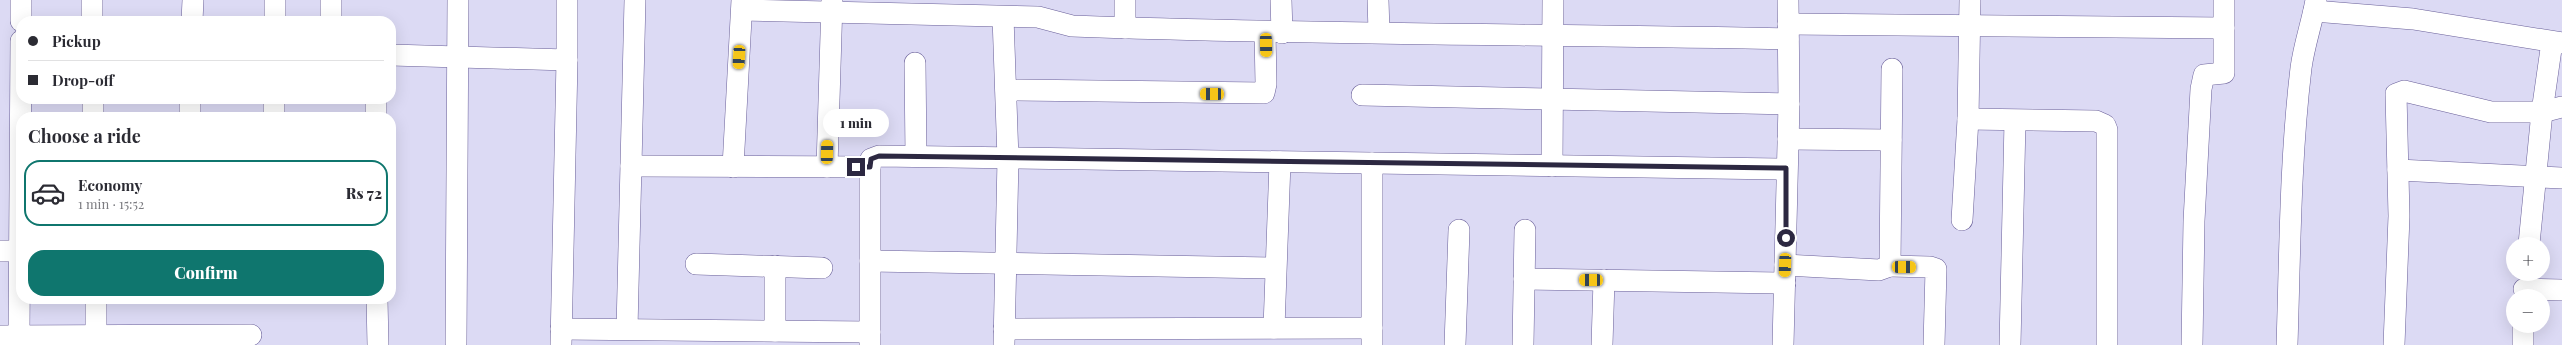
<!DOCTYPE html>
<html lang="en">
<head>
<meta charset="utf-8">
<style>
	:root { --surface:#fff; --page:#f7f7f7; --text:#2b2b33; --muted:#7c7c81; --line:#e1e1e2; --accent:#0f766e }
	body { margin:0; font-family:"Playfair Display",serif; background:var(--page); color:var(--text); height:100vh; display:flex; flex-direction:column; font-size:15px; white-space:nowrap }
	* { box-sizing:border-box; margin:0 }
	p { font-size:13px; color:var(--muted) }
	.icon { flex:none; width:22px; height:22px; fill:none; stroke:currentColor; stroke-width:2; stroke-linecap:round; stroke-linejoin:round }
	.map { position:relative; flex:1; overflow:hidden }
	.drawer { position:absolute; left:16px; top:112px; width:380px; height:192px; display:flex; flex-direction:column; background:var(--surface); border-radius:16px; box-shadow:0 4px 16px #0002 }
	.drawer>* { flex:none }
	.guide { position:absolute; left:16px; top:16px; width:380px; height:88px; border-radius:16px; box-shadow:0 4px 16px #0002; display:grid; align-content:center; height:88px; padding:0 12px; background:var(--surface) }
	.tools { position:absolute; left:2506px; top:237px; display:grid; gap:8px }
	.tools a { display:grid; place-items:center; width:44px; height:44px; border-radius:50%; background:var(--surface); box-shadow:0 4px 16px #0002; font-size:20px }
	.end { position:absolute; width:18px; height:18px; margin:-9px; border:5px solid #2c2841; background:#fff; box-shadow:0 0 0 2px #fff }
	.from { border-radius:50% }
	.bubble { position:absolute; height:28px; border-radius:14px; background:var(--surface); box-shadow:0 4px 16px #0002; font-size:13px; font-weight:800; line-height:28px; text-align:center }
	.car { position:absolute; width:12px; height:24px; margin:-12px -6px; border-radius:5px; box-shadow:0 0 3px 1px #0007; background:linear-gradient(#f5c518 24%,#345 0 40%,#f5c518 0 76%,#345 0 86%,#f5c518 0) }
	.guide b { display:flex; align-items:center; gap:14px; height:38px; font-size:15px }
	.guide b+b { border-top:1px solid var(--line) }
	.guide i { width:10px; height:10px; background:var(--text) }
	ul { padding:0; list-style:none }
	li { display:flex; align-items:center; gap:12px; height:66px; margin:0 8px 6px; padding:0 4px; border:2px solid var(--line); border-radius:16px }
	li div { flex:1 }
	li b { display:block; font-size:15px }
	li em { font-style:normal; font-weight:800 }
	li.current { border-color:var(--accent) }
	li>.icon { width:36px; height:36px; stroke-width:1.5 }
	h2 { padding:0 12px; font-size:18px; line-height:48px }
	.button { display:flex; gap:8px; margin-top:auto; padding:8px 12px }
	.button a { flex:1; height:46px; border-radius:16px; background:var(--accent); color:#fff; font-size:16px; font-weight:800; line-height:46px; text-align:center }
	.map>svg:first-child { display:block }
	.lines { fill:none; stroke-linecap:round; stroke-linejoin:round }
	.street-casing { stroke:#695f99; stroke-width:22 }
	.street { stroke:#fff; stroke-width:21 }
	.route { stroke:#2c2841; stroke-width:5 }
</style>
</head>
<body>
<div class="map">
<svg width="2562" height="345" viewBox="0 0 2562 345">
	<rect width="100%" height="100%" fill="#dcdaf4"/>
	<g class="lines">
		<g class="street-casing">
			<g id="street">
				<path d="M92,0V21"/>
				<path d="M1281,0L1282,33"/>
				<path d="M1378,0L1379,32"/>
				<path d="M742,10L1038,17L1072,26C1311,35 1550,34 1788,39"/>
				<path d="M2314,11L2413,19L2562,43"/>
				<path d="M1003,17L1008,159L1004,345"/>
				<path d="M21,21V0"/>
				<path d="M192,21L193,0"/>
				<path d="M275,21V0"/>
				<path d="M331,21V0"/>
				<path d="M1788,24L2224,28"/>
				<path d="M1125,28V0"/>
				<path d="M391,55L567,60V0"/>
				<path d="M915,63L916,156"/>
				<path d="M1006,90L1264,93L1266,84L1265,32"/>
				<path d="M1362,95L1789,104"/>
				<path d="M93,99V117"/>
				<path d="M376,99V117"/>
				<path d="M190,117V99"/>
				<path d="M274,117V99"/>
				<path d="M1968,119L2096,121L2105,125L2107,130V345"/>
				<path d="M1788,139L1891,140"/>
				<path d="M1372,163V345"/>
				<path d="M631,166L870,167L871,159L879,156L1786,169"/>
				<path d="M1552,166L1553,0"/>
				<path d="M733,167L742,0"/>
				<path d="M827,167L832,1"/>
				<path d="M870,167V345"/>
				<path d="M2398,170L2562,178"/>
				<path d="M1962,220L1968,119L1970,0"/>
				<path d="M2529,244L2542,112L2552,42"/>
				<path d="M0,251H21"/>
				<path d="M870,261L1275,268"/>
				<path d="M696,264L822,268"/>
				<path d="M1785,265L1879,270L1890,266L1892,69"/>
				<path d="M1890,266L1930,267L1936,269L1934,345"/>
				<path d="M1524,279L1785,283"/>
				<path d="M2524,289L2562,290"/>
				<path d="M96,299V335"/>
				<path d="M377,299L378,345"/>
				<path d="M1274,328L1280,162"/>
				<path d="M561,329L870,332"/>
				<path d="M627,329L635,0"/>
				<path d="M1004,329L1372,328"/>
				<path d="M775,331V266"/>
				<path d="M19,335L21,41"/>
				<path d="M0,336L251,335"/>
				<path d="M456,343L458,0"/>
				<path d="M561,345L567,60"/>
				<path d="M1455,345L1459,230"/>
				<path d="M1523,345L1525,230"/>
				<path d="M1602,345L1604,280"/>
				<path d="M1783,345L1789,104L1788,0"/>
				<path d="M2010,345L2015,121"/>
				<path d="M2192,345L2194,221L2201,89L2204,75L2224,73V0"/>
				<path d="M2287,345C2290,253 2290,160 2301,68C2304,45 2312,23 2316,0"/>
				<path d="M2394,345L2399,216L2396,94L2404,91L2491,112H2542L2562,107"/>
				<path d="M2523,345V326"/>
			</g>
		</g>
		<use href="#street" class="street"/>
	</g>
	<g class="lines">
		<path class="route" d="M856,167H870L871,159L879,156L1786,168V238"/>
	</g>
</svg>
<div class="tools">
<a>+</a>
<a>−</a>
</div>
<i class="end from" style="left:1786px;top:238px"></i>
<i class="end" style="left:856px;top:167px"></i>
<div class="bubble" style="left:823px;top:109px;width:66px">1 min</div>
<i class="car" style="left:1266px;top:45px;rotate:179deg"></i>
<i class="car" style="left:739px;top:57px;rotate:183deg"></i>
<i class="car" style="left:1212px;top:94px;rotate:271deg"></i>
<i class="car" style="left:827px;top:152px;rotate:1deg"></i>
<i class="car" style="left:1785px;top:265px;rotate:182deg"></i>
<i class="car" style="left:1904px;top:267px;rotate:91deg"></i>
<i class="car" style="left:1591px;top:280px;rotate:271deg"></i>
<div class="guide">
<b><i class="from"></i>Pickup</b>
<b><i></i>Drop-off</b>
</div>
<section class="drawer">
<h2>Choose a ride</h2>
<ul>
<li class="current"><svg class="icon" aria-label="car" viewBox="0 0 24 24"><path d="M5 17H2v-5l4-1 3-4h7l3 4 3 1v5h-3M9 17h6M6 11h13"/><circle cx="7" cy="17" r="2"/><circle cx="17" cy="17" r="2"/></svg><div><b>Economy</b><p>1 min · 15:52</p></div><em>Rs 72</em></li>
</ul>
<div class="button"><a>Confirm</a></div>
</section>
</div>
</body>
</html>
